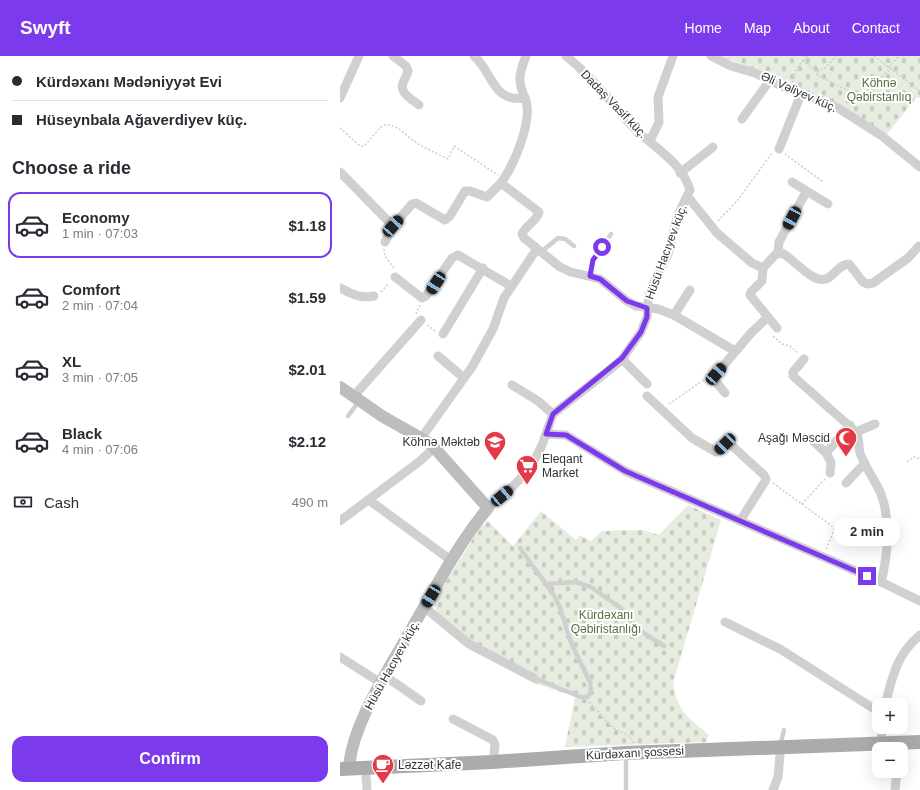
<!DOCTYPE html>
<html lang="en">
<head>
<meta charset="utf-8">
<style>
	:root { --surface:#fff; --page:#f2f2f3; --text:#2b2b33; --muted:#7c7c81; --line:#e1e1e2; --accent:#7c3aed }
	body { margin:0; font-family:Helvetica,sans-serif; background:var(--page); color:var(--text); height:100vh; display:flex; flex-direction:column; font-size:15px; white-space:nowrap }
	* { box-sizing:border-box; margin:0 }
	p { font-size:13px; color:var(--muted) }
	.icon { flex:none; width:22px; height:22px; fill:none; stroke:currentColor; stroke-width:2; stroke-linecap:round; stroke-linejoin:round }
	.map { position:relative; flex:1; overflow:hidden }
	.details { display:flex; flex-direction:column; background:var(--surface); width:340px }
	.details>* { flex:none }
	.hud { display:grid; align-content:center; height:88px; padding:0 12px; background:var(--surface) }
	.controls { position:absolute; left:532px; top:642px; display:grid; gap:8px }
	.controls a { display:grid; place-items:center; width:36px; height:36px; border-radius:8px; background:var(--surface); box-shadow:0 4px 16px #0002; font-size:20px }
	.end { position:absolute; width:18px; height:18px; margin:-9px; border:5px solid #7c3aed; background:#fff; box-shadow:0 0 0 2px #fff }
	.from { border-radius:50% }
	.bubble { position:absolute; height:28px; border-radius:12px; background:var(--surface); box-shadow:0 4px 16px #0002; font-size:13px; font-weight:600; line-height:28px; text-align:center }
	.car { position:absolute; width:12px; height:24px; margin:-12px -6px; border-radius:5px; box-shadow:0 0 3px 1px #0007; background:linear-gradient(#222 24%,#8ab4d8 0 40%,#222 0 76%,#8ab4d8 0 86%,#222 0) }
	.hud b { display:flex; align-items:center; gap:14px; height:38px; font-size:15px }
	.hud b+b { border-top:1px solid var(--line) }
	.hud i { width:10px; height:10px; background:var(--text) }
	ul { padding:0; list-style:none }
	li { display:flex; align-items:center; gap:12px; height:66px; margin:0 8px 6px; padding:0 4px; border:2px solid transparent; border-radius:12px }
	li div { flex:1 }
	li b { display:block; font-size:15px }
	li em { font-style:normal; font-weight:600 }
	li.selected { border-color:var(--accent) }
	li>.icon { width:36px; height:36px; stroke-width:1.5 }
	h2 { padding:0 12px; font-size:18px; line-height:48px }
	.pay { display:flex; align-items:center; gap:10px; height:44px; padding:0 12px; font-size:15px }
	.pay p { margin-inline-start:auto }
	.primary-button { display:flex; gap:8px; margin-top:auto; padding:8px 12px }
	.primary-button a { flex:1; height:46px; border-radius:12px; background:var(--accent); color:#fff; font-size:16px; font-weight:600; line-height:46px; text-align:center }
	header { display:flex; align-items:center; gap:24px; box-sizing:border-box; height:56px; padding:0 20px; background:var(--accent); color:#fff }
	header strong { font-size:19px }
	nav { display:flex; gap:22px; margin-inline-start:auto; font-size:14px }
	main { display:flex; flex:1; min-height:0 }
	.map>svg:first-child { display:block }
	.cemetery { fill:url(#cemetery-stones) }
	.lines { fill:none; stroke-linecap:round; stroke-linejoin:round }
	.path { stroke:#cdcdcd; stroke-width:1.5; stroke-dasharray:2 2; stroke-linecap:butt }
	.lane { stroke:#d0d0d0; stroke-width:4.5 }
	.street { stroke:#d0d0d0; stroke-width:9 }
	.secondary { stroke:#bdbdbd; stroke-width:12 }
	.primary { stroke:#ababab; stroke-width:14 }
	.route { stroke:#7c3aed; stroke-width:5 }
	.labels { text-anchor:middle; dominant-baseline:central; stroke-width:4; stroke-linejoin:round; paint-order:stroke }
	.park-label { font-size:12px; fill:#56703f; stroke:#fff }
	.street-label { font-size:12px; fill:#333; stroke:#fff }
	.poi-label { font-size:12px; fill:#333; stroke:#fff; text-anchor:end }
</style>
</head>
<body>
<header>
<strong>Swyft</strong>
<nav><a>Home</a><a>Map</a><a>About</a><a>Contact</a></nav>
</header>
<main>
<section class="details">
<div class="hud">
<b><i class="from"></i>Kürdəxanı Mədəniyyət Evi</b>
<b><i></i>Hüseynbala Ağaverdiyev küç.</b>
</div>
<h2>Choose a ride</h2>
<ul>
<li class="selected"><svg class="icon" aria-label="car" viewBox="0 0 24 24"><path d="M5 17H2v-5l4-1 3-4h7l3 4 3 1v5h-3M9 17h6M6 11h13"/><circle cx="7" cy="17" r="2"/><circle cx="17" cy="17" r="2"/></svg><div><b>Economy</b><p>1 min · 07:03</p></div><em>$1.18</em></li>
<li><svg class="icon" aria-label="car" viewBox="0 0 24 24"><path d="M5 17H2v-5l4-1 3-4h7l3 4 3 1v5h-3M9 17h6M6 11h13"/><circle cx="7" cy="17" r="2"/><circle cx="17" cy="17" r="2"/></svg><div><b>Comfort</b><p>2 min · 07:04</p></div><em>$1.59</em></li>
<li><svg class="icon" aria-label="car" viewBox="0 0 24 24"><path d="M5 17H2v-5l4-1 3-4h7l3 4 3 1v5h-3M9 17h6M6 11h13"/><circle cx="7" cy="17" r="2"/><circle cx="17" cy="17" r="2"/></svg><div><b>XL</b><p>3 min · 07:05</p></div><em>$2.01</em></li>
<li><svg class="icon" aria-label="car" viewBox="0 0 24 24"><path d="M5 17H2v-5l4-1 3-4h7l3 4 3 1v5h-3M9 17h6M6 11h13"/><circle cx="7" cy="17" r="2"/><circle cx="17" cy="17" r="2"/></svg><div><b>Black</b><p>4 min · 07:06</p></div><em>$2.12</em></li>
</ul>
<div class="pay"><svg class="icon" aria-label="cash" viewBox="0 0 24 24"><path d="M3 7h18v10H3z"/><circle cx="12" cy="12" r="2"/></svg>Cash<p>490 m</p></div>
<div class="primary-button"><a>Confirm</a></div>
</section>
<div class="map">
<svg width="580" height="734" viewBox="0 0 580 734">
	<defs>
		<pattern id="cemetery-stones" width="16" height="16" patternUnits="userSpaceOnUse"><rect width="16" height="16" fill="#e6ecdf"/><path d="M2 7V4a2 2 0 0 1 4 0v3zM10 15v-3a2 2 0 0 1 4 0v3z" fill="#c6cbc0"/></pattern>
	</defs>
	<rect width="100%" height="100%" fill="#fff"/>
	<g class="cemetery">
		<path d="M381,0H580V42L577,41L547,78L461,34Z"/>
		<path d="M348,449L381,464L333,627C338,657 348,661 369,679L366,686L225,691L235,641L194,627L197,619L142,592L121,578L96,556L94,544L140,472L148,465L173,490L201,455L236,484L240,479L251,485L262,475L302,474L319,479Z"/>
	</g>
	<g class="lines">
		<g class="path">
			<path d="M467,0L464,5L477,16V19L520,41L548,15L549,11L559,0"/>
			<path d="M534,0L580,35"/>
			<path d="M477,16L485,12L496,0"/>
			<path d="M453,27L455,16L462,5H464"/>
			<path d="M0,72L20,90H24L43,69C56,67 64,78 74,85C84,92 96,97 108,103L114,90L158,119"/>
			<path d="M445,98L483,126"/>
			<path d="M378,165L397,145L432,97"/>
			<path d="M44,193L45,200L54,212"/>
			<path d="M41,236L49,227"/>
			<path d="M76,258L80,249"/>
			<path d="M87,269L95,275"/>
			<path d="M433,280L442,288L450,290L458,297"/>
			<path d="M329,348L365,323"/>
			<path d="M567,406L574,401L580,403"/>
			<path d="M433,427L492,470L494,474L486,494"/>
			<path d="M462,448L485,423"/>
			<path d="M249,646L273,672L291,681L293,687"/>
		</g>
		<g class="lane">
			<path d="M201,196L218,182L225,183L234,190"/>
			<path d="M250,220L253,204L271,178"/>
			<path d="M8,360L19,345"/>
			<path d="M180,492L215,541L220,552L232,589L250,626L251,636L247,641H241L194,622"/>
			<path d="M205,528L235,526L251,531L282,553L296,572L324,590"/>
			<path d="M440,690L444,674"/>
			<path d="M286,705V734"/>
		</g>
		<g class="street">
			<path d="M53,0L66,10L68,15C67,20 64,23 63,27C59,37 73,44 79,49"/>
			<path d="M134,0C153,16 152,47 185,42C194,63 174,109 161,127L199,156C197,165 186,169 182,178L184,182L220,211L231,216L260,223L287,245L296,250L318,253L334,259L395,295"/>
			<path d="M371,0L391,10L415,17L450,34L485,46L498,52L542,80L580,111"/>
			<path d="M0,42L19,0"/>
			<path d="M185,42C177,24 179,18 186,0"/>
			<path d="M402,63L430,24"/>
			<path d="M310,85L319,66L318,41L333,0"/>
			<path d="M439,93L461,38"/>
			<path d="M0,116L53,170L45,186"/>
			<path d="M340,117L373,91"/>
			<path d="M452,126L488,148"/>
			<path d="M348,141L377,177L412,207L423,212L436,198L442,197C454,203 474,230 488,222C495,218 500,208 509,208L523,226L527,228L533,227L568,202L579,190L580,191"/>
			<path d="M53,170L72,148L76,147L105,164L110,160L125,135H130L147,141L161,127"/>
			<path d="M438,197L439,186L466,136"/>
			<path d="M55,221L78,239L82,242L86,240L112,202L118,199L171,230"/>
			<path d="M0,232C12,238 21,243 34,240"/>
			<path d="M334,259L350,234"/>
			<path d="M428,261L437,272"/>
			<path d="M103,278L143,212"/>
			<path d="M98,300L124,322"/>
			<path d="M282,303L307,328"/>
			<path d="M464,303L453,316V320L516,376C520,383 518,390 520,397C525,411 535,424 541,438C551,464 548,499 541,526"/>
			<path d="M172,329L198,345L213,358"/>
			<path d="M385,337L373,322L411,277L428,261L410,239L411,236L422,225L423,212"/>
			<path d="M307,340L352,382L376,396L389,387L424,419L426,423L424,427L400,465"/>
			<path d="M13,341L81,264"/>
			<path d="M516,376L535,368"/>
			<path d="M206,378L213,358L272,312L282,303L301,276L307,261L309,237L328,198L337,161L350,134C341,104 311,90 291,69C270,45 251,20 226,0"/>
			<path d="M82,381L132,311L153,273L164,242L196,194"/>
			<path d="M470,382L486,397"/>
			<path d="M490,417L491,406L486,397L510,369"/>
			<path d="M506,427L525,407"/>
			<path d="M29,444L112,505"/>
			<path d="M148,452C174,431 196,411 206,378L226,379L285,415L541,526L580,545"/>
			<path d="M0,465L80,405L95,391"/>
			<path d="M84,551L129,588L194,622"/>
			<path d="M385,566L440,593L539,656"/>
			<path d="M0,601L41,627"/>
			<path d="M45,620L81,645"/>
			<path d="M545,649C553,619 556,600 580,579"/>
			<path d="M113,663L153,684L155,689L153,706"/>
			<path d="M541,671L542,687"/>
			<path d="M26,720L27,734"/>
			<path d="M433,734L438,721L440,699"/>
			<path d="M555,734L557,715"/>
		</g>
		<path class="secondary" d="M0,331L42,360L91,388L148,452C118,488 96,531 72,572C50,612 12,667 9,712"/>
		<path class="primary" d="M0,713L153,706L285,697L580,686"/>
	</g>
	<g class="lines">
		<path class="route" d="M262,191L253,204L250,220L260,223L287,245L307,252V261L301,276L282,302L213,358L206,378L226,379L285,415L527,520"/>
	</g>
	<defs>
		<g id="mosque-pin" transform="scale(1.15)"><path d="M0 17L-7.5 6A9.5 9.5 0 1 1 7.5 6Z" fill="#e63946" stroke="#fff"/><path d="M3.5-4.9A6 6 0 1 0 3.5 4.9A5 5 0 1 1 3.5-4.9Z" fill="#fff"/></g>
		<g id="school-pin" transform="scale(1.15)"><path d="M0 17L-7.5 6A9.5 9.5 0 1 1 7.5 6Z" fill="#e63946" stroke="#fff"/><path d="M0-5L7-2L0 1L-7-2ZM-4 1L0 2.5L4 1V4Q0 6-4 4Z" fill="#fff"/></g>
		<g id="supermarket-pin" transform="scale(1.15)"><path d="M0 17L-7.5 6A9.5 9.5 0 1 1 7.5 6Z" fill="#e63946" stroke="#fff"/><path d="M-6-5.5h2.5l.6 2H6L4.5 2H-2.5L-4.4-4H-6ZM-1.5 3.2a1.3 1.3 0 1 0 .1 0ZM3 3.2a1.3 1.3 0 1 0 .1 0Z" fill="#fff"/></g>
		<g id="cafe-pin" transform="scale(1.15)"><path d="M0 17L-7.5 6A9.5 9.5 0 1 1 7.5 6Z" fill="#e63946" stroke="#fff"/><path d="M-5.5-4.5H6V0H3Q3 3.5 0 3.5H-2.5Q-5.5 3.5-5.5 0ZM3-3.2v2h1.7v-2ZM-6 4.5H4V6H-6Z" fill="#fff"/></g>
	</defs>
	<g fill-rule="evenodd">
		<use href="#mosque-pin" x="506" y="382"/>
		<use href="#school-pin" x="155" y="386"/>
		<use href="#supermarket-pin" x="187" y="410"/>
		<use href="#cafe-pin" x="43" y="709"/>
	</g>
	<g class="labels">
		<g class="park-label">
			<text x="539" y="27">Köhnə<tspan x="539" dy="14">Qəbirstanlıq</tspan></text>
			<text x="266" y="559">Kürdəxanı<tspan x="266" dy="14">Qəbiristanlığı</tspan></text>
		</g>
		<g class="street-label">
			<text transform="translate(459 36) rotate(24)">Əli Vəliyev küç.</text>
			<text transform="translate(274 48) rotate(46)">Dadaş Vasif küç.</text>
			<text transform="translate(326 196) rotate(-70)">Hüsü Hacıyev küç.</text>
			<text transform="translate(52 609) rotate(-61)">Hüsü Hacıyev küç.</text>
			<text transform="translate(295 697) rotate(-3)">Kürdəxanı şossesi</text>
		</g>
		<g class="poi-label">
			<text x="490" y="382">Aşağı Məscid</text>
			<text x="140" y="386">Köhnə Məktəb</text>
			<text x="202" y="403" text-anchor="start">Eleqant<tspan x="202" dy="14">Market</tspan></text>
			<text x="58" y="709" text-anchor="start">Ləzzət Kafe</text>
		</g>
	</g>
</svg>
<div class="controls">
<a>+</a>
<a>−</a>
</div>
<i class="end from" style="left:262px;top:191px"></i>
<i class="end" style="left:527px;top:520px"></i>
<div class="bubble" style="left:494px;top:462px;width:66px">2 min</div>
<i class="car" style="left:452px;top:162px;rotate:208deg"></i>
<i class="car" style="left:53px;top:170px;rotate:42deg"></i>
<i class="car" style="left:96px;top:227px;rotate:213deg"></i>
<i class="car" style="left:376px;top:318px;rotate:41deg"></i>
<i class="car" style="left:385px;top:388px;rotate:225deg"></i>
<i class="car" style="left:162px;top:440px;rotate:50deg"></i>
<i class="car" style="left:91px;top:540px;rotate:211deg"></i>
</div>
</main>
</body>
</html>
